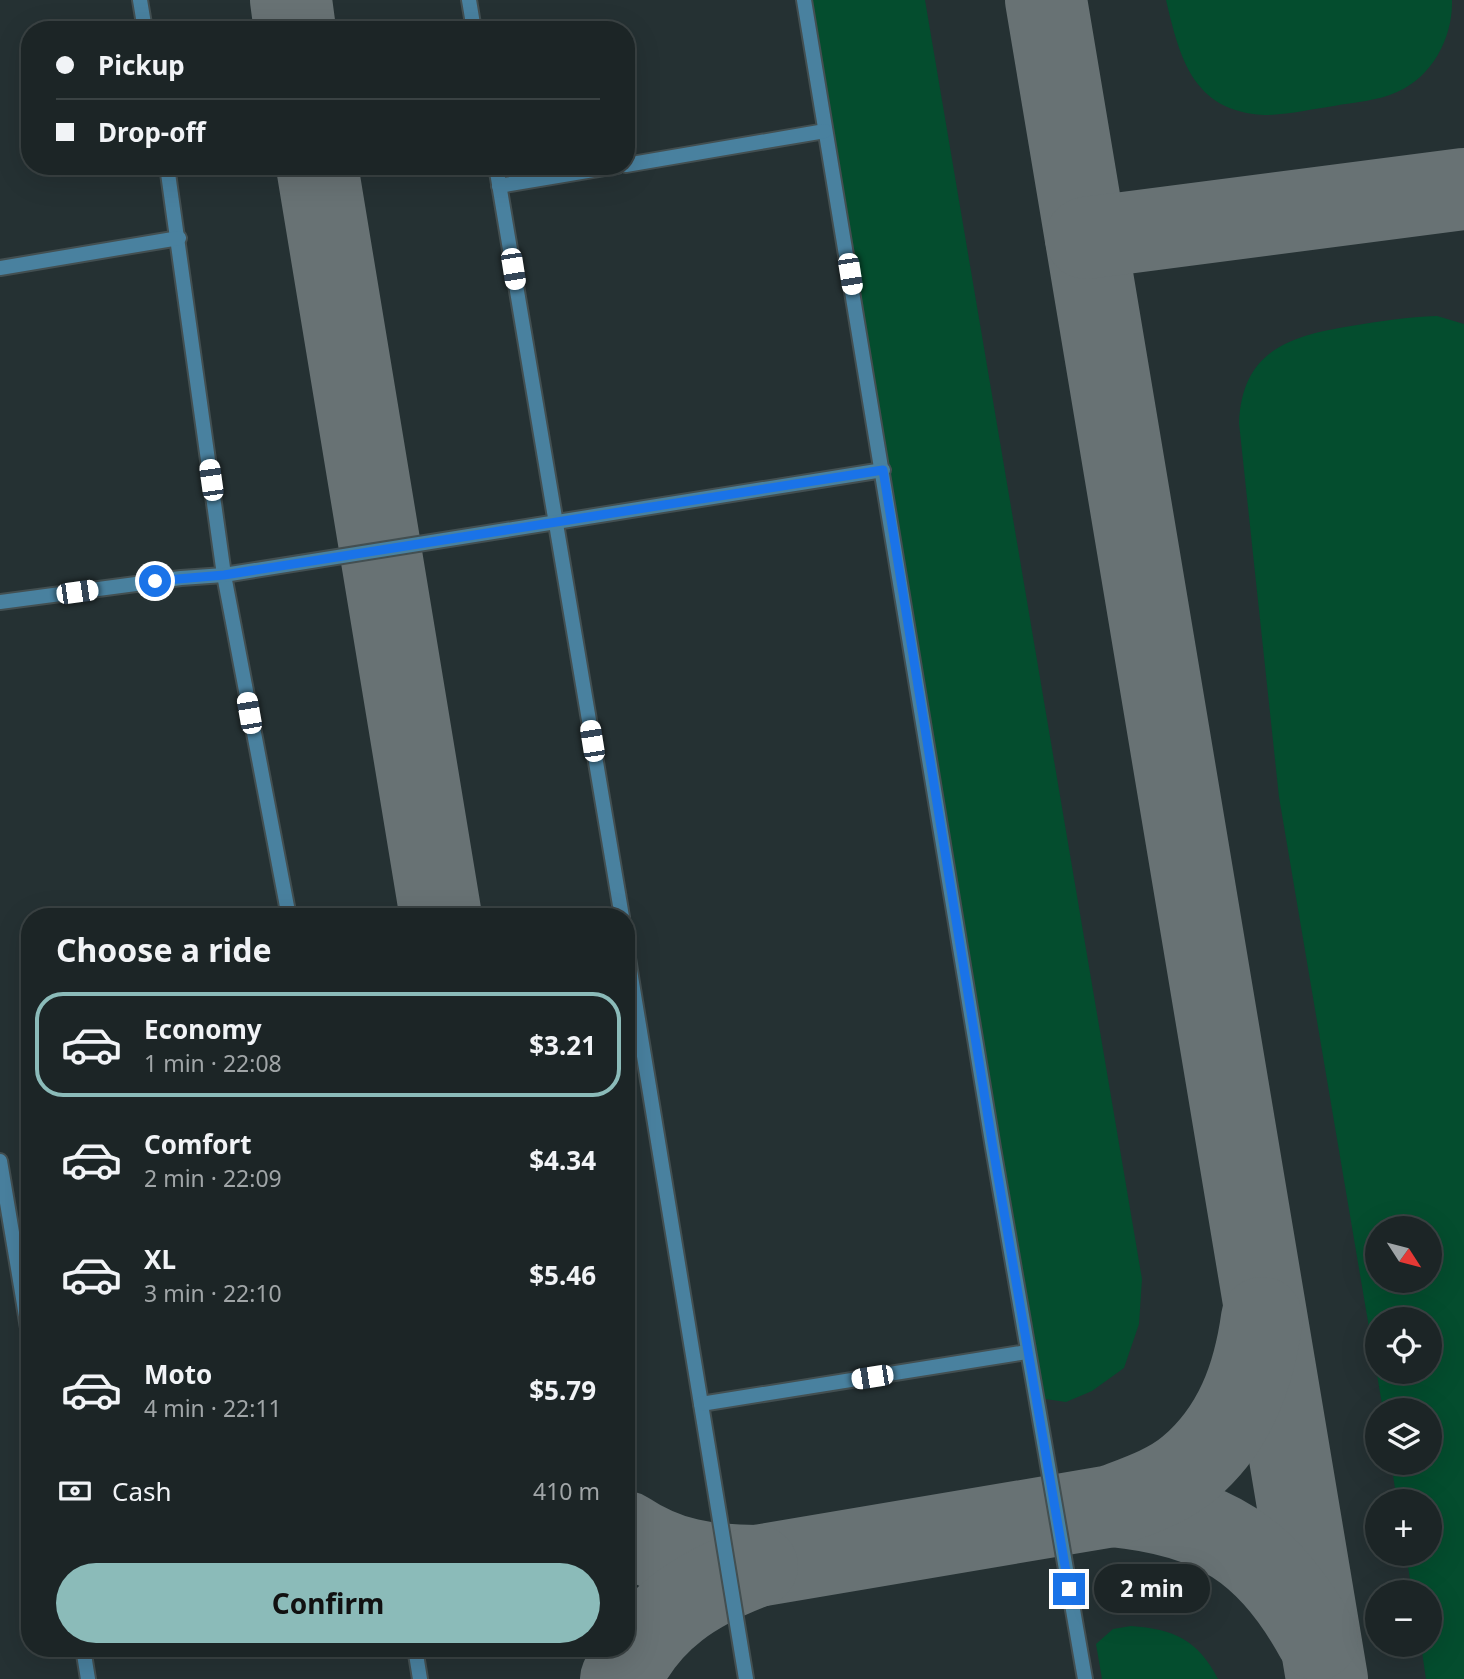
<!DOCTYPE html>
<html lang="en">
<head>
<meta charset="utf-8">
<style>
	:root { --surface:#1c2526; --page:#293132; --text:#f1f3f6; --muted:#a0a5a7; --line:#3a4243; --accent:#8bbbb9 }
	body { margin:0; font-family:"Noto Sans",sans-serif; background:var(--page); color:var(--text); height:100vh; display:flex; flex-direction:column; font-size:26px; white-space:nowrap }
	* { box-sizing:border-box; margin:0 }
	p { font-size:23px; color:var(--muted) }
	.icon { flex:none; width:38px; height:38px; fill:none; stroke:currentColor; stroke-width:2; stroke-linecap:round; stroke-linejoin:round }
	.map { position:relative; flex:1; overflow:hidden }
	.details { position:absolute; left:21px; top:908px; width:614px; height:749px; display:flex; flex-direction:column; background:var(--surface); border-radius:28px; box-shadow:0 7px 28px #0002,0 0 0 2px var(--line) }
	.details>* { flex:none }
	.hud { position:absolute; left:21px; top:21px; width:614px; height:154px; border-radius:28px; box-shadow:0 7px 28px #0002,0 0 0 2px var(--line); display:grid; align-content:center; height:154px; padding:0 35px; background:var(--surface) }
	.needle { width:46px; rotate:126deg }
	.tools { position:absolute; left:1365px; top:1216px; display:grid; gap:14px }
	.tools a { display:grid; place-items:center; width:77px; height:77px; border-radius:50%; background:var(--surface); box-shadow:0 7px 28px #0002,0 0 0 2px var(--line); font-size:35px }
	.end { position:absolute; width:32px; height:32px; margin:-16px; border:9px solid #1a73e8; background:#fff; box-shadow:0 0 0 4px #fff }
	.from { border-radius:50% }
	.bubble { position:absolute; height:49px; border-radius:24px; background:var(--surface); box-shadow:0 7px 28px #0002,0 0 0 2px var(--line); font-size:23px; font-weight:700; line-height:49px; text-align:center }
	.car { position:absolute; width:21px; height:42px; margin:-21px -10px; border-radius:9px; box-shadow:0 0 5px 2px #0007; background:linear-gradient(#fff 24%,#345 0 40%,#fff 0 76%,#345 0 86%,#fff 0) }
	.hud b { display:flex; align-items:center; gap:24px; height:66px; font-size:26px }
	.hud b+b { border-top:2px solid var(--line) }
	.hud i { width:18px; height:18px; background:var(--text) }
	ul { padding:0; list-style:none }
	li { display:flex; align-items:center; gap:21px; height:105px; margin:0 14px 10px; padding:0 21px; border:4px solid transparent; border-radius:28px }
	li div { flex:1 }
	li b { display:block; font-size:26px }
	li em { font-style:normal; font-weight:700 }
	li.active { border-color:var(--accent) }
	li>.icon { width:63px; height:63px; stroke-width:1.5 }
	h2 { padding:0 35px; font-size:32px; line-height:84px }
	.pay { display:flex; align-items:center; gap:18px; height:77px; padding:0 35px; font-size:26px }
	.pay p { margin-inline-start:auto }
	.cta { display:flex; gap:14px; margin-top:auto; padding:14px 35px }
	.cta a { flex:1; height:80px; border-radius:42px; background:var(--accent); color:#111; font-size:28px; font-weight:700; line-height:80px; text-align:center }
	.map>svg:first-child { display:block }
	.green { fill:#044d2e; fill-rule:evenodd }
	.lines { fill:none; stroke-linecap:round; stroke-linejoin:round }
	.taxiway { stroke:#687274; stroke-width:82 }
	.service-casing { stroke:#434f51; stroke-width:18 }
	.service { stroke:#49819f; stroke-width:14 }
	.route { stroke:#1a73e8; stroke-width:9 }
</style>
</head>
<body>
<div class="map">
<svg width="1464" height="1679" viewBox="0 0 1464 1679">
	<rect width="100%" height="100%" fill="#253133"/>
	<g class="green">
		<path d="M804,0H925L1142,1279L1139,1324L1124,1368L1092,1391L1066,1402L1045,1399L954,907Z"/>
		<path d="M1166,0H1452C1453,37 1433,76 1397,92C1378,101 1354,102 1334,106C1311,109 1288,115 1264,115C1193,111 1180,59 1166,0Z"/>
		<path d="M1437,316L1464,324V1679H1426L1421,1645H1430V1592H1412L1406,1554H1430V1502L1397,1501L1391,1463H1430V1410H1383L1279,797L1239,423C1242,351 1289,336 1351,326C1380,321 1408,317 1437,316ZM1377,1228H1430V1281H1377ZM1377,1320H1430V1372H1377Z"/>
		<path d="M1131,1626C1174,1629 1198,1640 1218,1679H1102L1096,1644L1113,1629Z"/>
	</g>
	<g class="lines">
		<g class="taxiway">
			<path d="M291,0L295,30"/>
			<path d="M1046,0L1327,1679"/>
			<path d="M317,166L441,917"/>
			<path d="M1086,238L1464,189"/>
			<path d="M1112,1506C1213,1516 1268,1549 1317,1639"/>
			<path d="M626,1532C668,1560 708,1566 757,1566L1112,1506C1138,1496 1168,1486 1189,1468C1235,1429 1254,1376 1262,1318"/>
			<path d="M621,1679C648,1618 698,1588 757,1566"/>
		</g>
		<g class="service-casing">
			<g id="service">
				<path d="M140,0L145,30"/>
				<path d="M469,0L474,30"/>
				<path d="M804,0L993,1148L1085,1679"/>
				<path d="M626,165L825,131"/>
				<path d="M167,166L224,575L289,917"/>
				<path d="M496,166L622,917"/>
				<path d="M499,186L617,166"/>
				<path d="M0,268L179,238"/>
				<path d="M0,602L181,578L224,575L883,470"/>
				<path d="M626,946L746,1679"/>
				<path d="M0,1161L30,1340"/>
				<path d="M701,1404L1027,1352"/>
				<path d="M83,1648L88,1679"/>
				<path d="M415,1648L420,1679"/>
			</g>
		</g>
		<use href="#service" class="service"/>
	</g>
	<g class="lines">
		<path class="route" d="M155,581L224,575L883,470L993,1148L1069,1589"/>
	</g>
</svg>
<div class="tools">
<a><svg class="needle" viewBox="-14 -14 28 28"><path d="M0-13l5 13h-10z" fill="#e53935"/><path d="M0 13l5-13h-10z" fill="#a0a5a7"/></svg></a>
<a><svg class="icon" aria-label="locate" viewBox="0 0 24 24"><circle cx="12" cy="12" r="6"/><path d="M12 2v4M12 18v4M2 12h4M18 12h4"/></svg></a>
<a><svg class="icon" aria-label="layers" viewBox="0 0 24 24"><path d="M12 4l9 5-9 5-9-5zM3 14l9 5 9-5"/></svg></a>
<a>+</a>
<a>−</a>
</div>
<i class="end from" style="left:155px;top:581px"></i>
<i class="end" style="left:1069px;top:1589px"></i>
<div class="bubble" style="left:1094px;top:1564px;width:116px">2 min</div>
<i class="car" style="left:513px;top:269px;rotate:171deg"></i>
<i class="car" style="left:850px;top:274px;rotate:171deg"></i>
<i class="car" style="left:211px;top:480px;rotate:352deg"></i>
<i class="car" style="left:77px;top:592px;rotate:82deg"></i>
<i class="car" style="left:249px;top:713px;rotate:350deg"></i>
<i class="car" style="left:592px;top:741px;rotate:351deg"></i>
<i class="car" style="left:872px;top:1377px;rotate:261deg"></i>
<div class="hud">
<b><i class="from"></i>Pickup</b>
<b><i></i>Drop-off</b>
</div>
<section class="details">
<h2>Choose a ride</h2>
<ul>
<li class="active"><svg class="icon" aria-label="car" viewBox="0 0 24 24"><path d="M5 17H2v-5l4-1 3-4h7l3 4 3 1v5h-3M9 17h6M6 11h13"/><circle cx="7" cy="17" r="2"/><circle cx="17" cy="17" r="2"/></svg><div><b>Economy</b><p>1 min · 22:08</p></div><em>$3.21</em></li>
<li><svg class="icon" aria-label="car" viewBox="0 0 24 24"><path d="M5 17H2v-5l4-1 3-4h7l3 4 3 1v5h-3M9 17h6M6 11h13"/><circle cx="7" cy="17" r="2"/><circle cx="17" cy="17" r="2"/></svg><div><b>Comfort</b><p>2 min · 22:09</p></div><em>$4.34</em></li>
<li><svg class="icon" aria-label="car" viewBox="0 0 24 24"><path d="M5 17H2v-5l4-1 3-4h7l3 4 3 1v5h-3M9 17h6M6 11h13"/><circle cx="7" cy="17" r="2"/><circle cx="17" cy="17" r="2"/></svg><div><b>XL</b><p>3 min · 22:10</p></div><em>$5.46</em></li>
<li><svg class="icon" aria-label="car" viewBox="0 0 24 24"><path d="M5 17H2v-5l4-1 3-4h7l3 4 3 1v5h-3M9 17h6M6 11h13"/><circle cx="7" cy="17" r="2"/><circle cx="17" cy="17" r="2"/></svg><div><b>Moto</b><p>4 min · 22:11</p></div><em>$5.79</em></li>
</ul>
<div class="pay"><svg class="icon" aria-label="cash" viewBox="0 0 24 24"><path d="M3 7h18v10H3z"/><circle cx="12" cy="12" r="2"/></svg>Cash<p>410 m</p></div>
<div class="cta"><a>Confirm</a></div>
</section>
</div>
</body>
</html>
